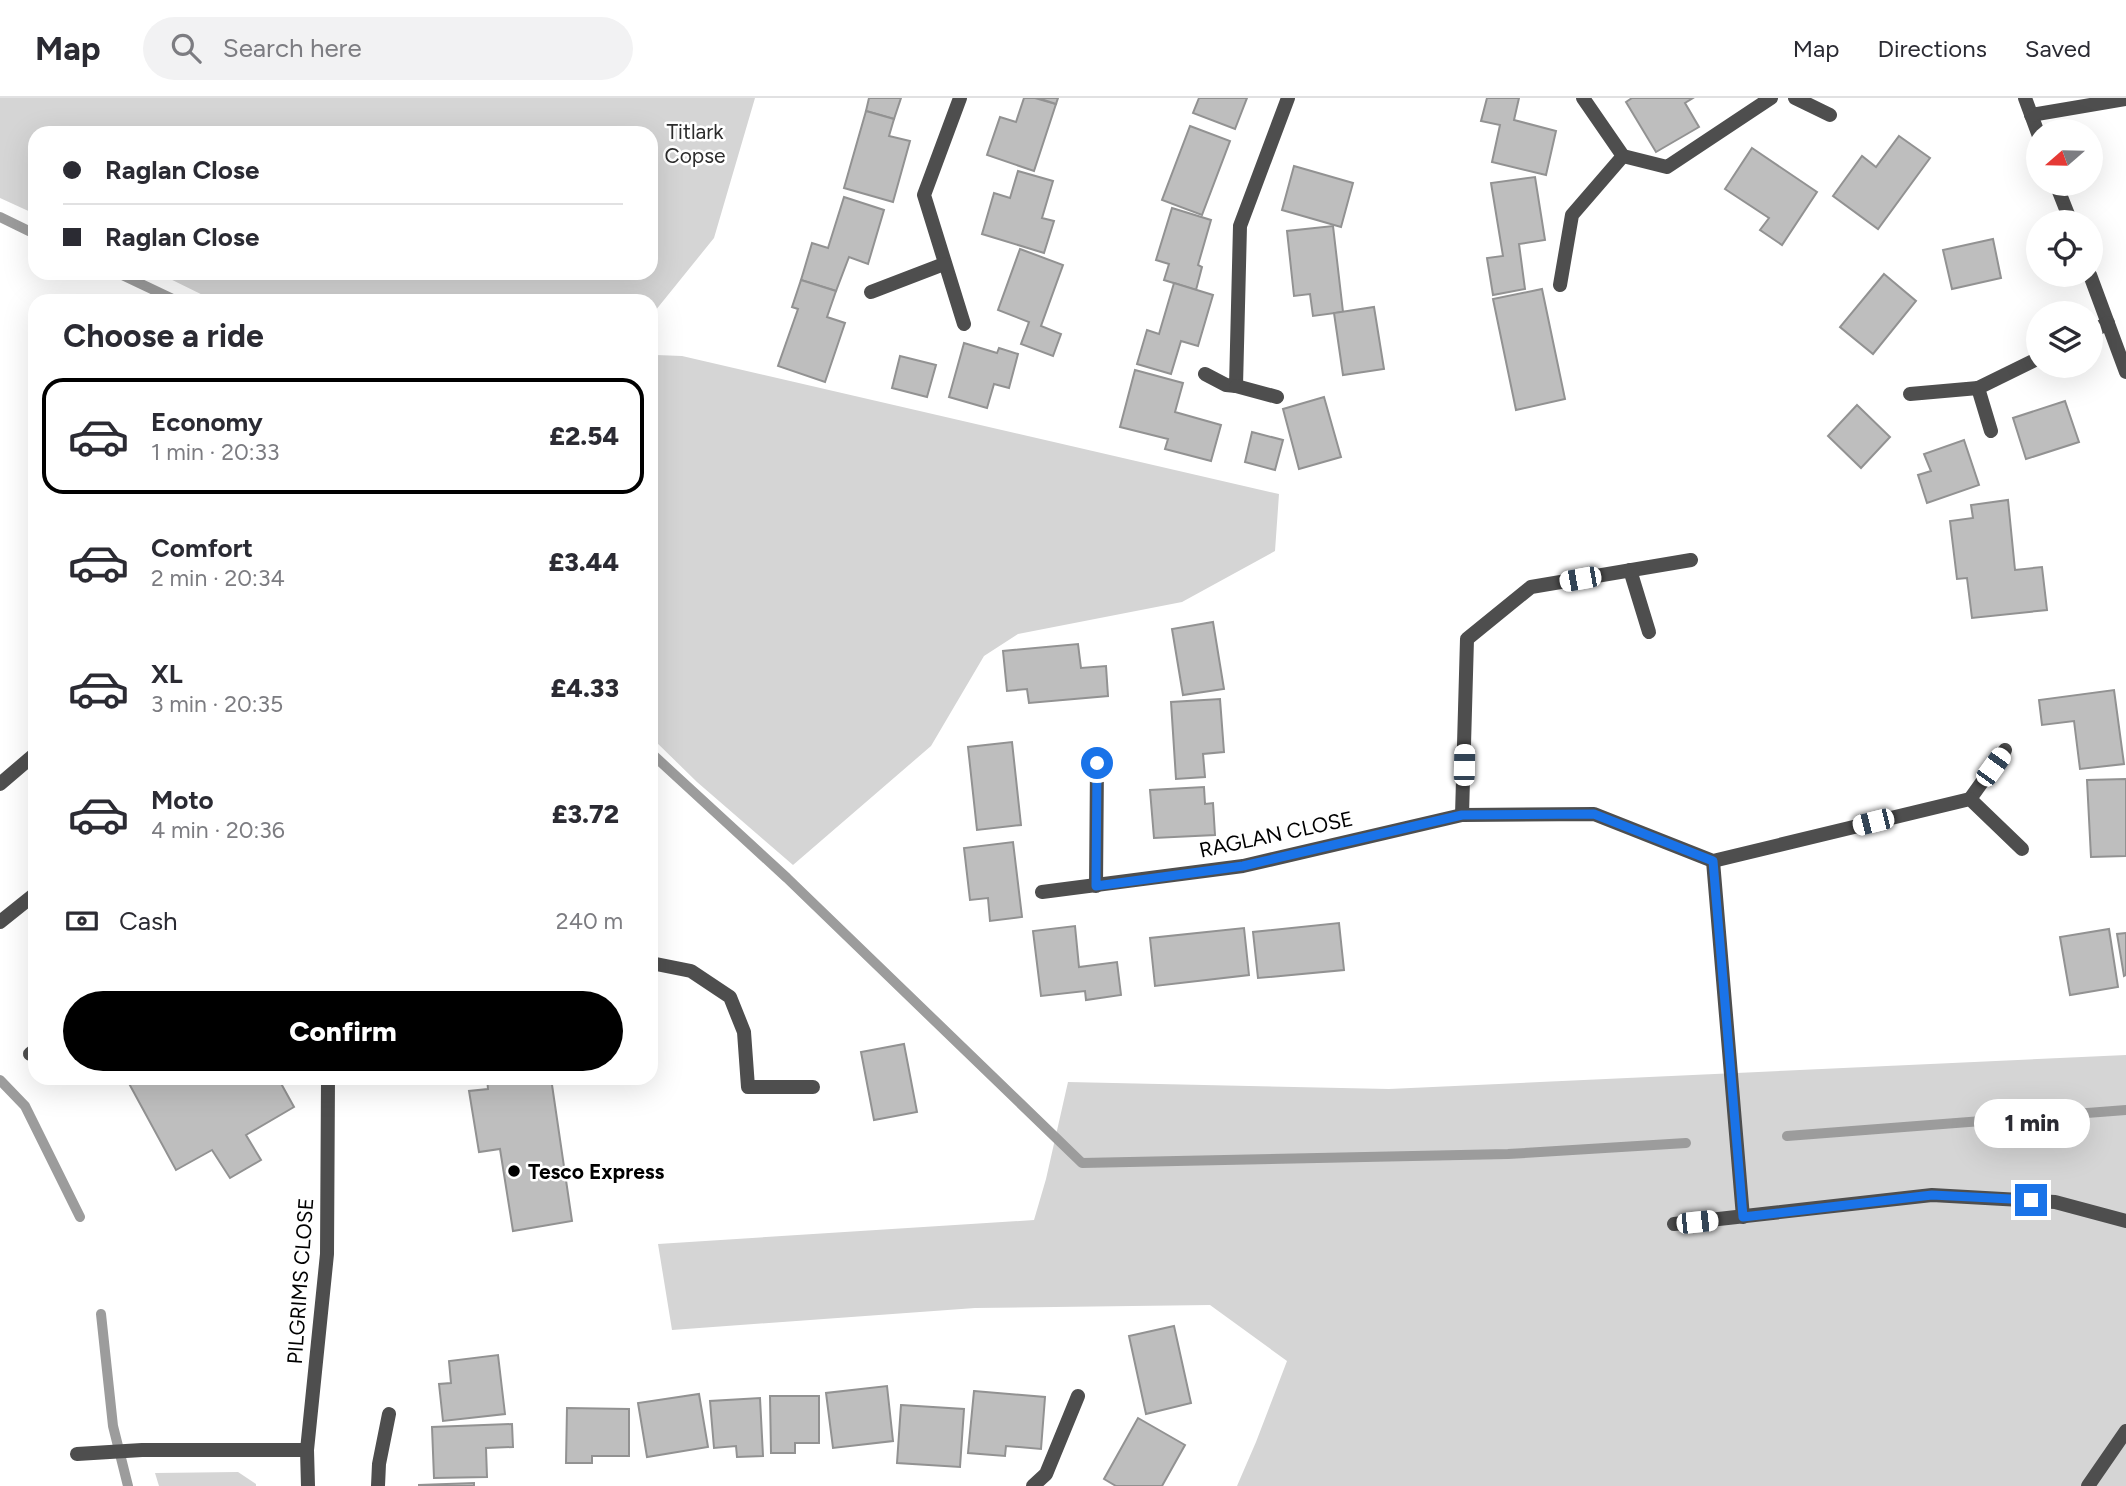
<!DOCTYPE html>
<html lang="en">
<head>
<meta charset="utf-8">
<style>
	:root { --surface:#fff; --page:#f2f2f3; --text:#2b2b33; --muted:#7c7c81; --line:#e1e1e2; --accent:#000 }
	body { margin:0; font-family:Figtree,sans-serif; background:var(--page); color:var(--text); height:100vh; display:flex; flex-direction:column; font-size:26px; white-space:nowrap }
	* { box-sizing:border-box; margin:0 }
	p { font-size:23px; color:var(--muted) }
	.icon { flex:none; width:38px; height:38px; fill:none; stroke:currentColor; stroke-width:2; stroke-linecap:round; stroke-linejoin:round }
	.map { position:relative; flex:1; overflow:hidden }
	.side { position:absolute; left:28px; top:196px; width:630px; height:791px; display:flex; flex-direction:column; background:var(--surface); border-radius:21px; box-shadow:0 7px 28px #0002 }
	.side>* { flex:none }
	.top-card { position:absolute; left:28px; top:28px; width:630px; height:154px; border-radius:21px; box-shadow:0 7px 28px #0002; display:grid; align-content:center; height:154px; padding:0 35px; background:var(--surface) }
	.needle { width:46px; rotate:250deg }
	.controls { position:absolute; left:2026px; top:21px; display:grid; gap:14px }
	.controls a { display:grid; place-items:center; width:77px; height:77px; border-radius:50%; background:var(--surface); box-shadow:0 7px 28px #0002; font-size:35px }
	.end { position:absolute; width:32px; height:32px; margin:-16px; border:9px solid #1a73e8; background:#fff; box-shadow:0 0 0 4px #fff }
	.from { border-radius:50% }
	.bubble { position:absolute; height:49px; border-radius:24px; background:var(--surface); box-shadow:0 7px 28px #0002; font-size:23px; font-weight:800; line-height:49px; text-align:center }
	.car { position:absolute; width:21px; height:42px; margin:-21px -10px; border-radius:9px; box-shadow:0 0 5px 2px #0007; background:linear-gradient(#fff 24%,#345 0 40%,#fff 0 76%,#345 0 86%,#fff 0) }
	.top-card b { display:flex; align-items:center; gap:24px; height:66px; font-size:26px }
	.top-card b+b { border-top:2px solid var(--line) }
	.top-card i { width:18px; height:18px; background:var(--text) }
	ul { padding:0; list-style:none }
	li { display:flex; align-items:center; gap:21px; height:116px; margin:0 14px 10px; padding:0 21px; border:4px solid transparent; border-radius:21px }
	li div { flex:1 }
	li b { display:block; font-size:26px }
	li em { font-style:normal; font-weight:800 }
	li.on { border-color:var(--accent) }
	li>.icon { width:63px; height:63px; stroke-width:1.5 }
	h2 { padding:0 35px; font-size:32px; line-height:84px }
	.pay { display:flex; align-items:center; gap:18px; height:77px; padding:0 35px; font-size:26px }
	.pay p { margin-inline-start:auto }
	.primary-button { display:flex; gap:14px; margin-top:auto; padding:14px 35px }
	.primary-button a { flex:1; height:80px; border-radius:42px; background:var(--accent); color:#fff; font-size:28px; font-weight:800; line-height:80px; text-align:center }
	header { display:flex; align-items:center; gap:42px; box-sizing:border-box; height:98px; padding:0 35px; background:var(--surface); border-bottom:2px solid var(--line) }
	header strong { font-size:33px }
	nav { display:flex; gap:38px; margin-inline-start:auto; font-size:24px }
	.search { width:490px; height:63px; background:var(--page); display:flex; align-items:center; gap:18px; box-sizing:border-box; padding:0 24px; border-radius:38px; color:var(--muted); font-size:26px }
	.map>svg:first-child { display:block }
	.green { fill:#d5d5d5 }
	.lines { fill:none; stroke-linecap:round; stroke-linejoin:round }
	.stream { stroke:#9c9c9c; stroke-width:10 }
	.building { fill:#bebebe; stroke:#929292; stroke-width:2 }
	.service { stroke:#4e4e4e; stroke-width:14 }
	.minor { stroke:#4e4e4e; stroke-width:14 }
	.tertiary { stroke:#4e4e4e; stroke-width:14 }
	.route { stroke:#1a73e8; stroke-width:9 }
	.poi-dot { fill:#000; stroke:#fff; stroke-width:2.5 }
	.labels { text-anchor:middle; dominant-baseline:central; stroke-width:5; stroke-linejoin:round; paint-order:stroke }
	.park-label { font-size:21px; fill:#2c2c2c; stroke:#fff }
	.street-label { font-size:21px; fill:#000; stroke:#fff }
	.poi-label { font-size:21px; font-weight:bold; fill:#000; stroke:#fff; text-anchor:start }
</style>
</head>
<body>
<header>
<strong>Map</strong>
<div class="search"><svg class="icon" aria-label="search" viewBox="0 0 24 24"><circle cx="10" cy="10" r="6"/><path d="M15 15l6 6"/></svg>Search here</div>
<nav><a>Map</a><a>Directions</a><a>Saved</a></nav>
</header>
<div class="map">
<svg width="2126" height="1388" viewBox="0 0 2126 1388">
	<rect width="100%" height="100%" fill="#fff"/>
	<g class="green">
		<path d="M0,0H755L714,140L651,218V203H215L158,175H651V35H35V116L0,100Z"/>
		<path d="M651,231L656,257L682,258L1279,396L1275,453L1182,504L1018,536L984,558L931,648L793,767L697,684L651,639Z"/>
		<path d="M2126,957V1388H1237L1256,1344L1287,1263L1210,1207L975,1210L672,1232L658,1146L1034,1122L1046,1081L1068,984L1389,991Z"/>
		<path d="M238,1374L256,1386V1388H159L155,1375Z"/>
	</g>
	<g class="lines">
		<g class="stream">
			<path d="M0,119L35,136"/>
			<path d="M118,175L177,203"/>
			<path d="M651,655L787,780L1082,1065L1508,1056L1686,1045"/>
			<path d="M0,982L25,1008L80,1119"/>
			<path d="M1787,1038L2126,1012"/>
			<path d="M101,1216L113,1328L128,1388"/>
		</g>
	</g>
	<g class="building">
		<path d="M869,0H901L894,21L866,13Z"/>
		<path d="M1024,0H1035L1056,6L1034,73L987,57L1000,19L1016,24Z"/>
		<path d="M1038,0H1058L1056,6Z"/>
		<path d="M1199,0H1247L1235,31L1193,15Z"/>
		<path d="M1487,0H1519L1514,22L1556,33L1546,77L1492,64L1500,27L1481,23Z"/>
		<path d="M1632,0H1693L1685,5L1699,29L1656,54L1626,4Z"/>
		<path d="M866,13L894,21L889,38L910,43L893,104L844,90Z"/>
		<path d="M1190,28L1230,43L1202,117L1162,102Z"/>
		<path d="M1899,38L1930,60L1878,131L1833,98L1862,58L1876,69Z"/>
		<path d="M1752,50L1817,94L1782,147L1760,132L1769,120L1725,91Z"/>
		<path d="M1294,68L1353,85L1341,129L1282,112Z"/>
		<path d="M1018,73L1053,83L1042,120L1054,123L1044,155L982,136L994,95L1010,100Z"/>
		<path d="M1535,79L1545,142L1519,146L1525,191L1493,197L1487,160L1503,158L1491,85Z"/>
		<path d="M844,99L884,112L868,166L849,159L836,193L801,182L812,145L828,150Z"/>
		<path d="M1172,110L1211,122L1198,167L1202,169L1196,192L1164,182L1169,166L1156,162Z"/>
		<path d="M1333,128L1343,214L1313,218L1310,196L1294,198L1287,133Z"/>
		<path d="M1993,141L2001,180L1952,191L1943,152Z"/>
		<path d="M1020,151L1063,167L1041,228L1061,236L1053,258L1021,246L1029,224L998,212Z"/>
		<path d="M1884,176L1916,203L1873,256L1840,229Z"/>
		<path d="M801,182L836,193L827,219L845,225L825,284L778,268L798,211L792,209Z"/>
		<path d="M1174,185L1213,197L1198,248L1181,243L1171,276L1137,266L1147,232L1159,236Z"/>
		<path d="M1542,191L1565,301L1516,312L1493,201Z"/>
		<path d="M1374,209L1384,271L1343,277L1334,215Z"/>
		<path d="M964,245L997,255L999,250L1018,256L1009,290L994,286L987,310L949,299Z"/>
		<path d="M900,258L936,267L927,299L892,290Z"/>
		<path d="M1135,272L1183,285L1175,314L1221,327L1211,363L1165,351L1168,341L1120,329Z"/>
		<path d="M1324,299L1341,359L1299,371L1283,311Z"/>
		<path d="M2065,303L2079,344L2026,361L2013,320Z"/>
		<path d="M1857,307L1890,339L1861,370L1828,338Z"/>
		<path d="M1252,334L1283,342L1275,372L1245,364Z"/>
		<path d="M1964,342L1979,387L1927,405L1918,377L1931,373L1924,356Z"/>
		<path d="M2008,402L2015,472L2042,469L2047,512L1972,520L1967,480L1957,481L1950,423L1973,420L1971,407Z"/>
		<path d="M1213,524L1224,591L1183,597L1172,531Z"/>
		<path d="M1078,546L1081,570L1106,568L1108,598L1029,605L1027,591L1007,593L1003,553Z"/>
		<path d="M2114,592L2124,666L2080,671L2074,623L2042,627L2039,602Z"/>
		<path d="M1220,601L1224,654L1203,656L1205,679L1176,681L1171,604Z"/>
		<path d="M1012,644L1021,727L977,732L968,649Z"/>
		<path d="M2126,681V758L2091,759L2087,682Z"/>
		<path d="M1204,689L1205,706L1213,705L1215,737L1154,740L1150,692Z"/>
		<path d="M1013,744L1022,819L990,823L988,800L970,802L964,750Z"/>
		<path d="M651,756L656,816H651Z"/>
		<path d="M1339,825L1344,872L1258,880L1253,834Z"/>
		<path d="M1075,828L1079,869L1117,864L1121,897L1086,902L1085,893L1041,898L1033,833Z"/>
		<path d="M1244,830L1249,877L1155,888L1150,840Z"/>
		<path d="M2109,831L2118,889L2070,897L2060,839Z"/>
		<path d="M2126,835V877L2124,878L2117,836Z"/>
		<path d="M904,946L917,1014L874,1022L861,954Z"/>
		<path d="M126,980H278L294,1009L246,1037L261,1062L230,1080L212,1052L176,1072Z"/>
		<path d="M487,980H551L572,1123L513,1133L500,1051L479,1054L469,993L488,991Z"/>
		<path d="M1174,1228L1191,1305L1146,1316L1129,1238Z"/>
		<path d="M498,1257L505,1316L443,1323L439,1286L451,1285L449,1263Z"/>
		<path d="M887,1288L893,1343L833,1350L826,1295Z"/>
		<path d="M974,1293L1045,1299L1041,1351L1006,1348L1005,1358L968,1355Z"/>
		<path d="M699,1296L708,1349L647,1359L638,1305Z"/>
		<path d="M770,1298H819V1345H795V1355H771Z"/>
		<path d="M760,1300L763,1358L737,1359L736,1348L714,1350L710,1303Z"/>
		<path d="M901,1307L964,1311L960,1369L897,1365Z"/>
		<path d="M567,1310L629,1311V1358H592V1365H566Z"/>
		<path d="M1138,1320L1185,1347L1162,1388H1116L1104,1381Z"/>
		<path d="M512,1326L513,1349L486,1350L487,1379L434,1380L432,1329Z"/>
		<path d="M474,1385V1388H419V1387Z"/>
	</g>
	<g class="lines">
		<g class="service">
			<path d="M1560,187L1572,117L1623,58"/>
			<path d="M0,686L35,656"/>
			<path d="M0,824L35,796"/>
			<path d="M30,956L35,952"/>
			<path d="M77,1356L142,1352H307"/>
			<path d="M378,1388L379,1366L389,1316"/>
			<path d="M1033,1388L1046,1376L1078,1298"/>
		</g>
		<g class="minor">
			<path d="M960,0L924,97L964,226"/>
			<path d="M1583,0L1623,58L1667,69L1771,0"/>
			<path d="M1795,0L1830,17"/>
			<path d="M2025,0L2039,38"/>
			<path d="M2031,17L2126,1"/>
			<path d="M2056,86L2071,124"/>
			<path d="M2090,177L2126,274"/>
			<path d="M871,194L944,166"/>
			<path d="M2091,234L2108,225"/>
			<path d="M1205,276L1226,287L1236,288L1240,128L1288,0"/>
			<path d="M1236,288L1277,299"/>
			<path d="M1910,296L1978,290"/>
			<path d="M1991,333L1978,290L2039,260"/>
			<path d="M1630,472L1649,534"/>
			<path d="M1970,701L2005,652"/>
			<path d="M1462,717L1467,541L1531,489L1691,462"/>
			<path d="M1713,763L1743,1119"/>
			<path d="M1096,788L1097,665"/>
			<path d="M1042,794L1243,768L1462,717L1594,716L1713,763L1970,701L2022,751"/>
			<path d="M651,865L691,873L730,899L744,934L748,989H813"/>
			<path d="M1674,1126L1932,1097L2055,1104L2126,1123"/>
			<path d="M308,1388L307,1352L327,1156L328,980"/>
		</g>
		<path class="tertiary" d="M2088,1388L2126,1333"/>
	</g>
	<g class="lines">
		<path class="route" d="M1097,665L1096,788L1243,768L1462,717L1594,716L1713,763L1743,1119L1932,1097L2031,1102"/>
	</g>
	<circle class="poi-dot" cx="514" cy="1073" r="7"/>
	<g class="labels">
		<g class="park-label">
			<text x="695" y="33">Titlark<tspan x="695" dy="24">Copse</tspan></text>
		</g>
		<g class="street-label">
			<text transform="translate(1276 736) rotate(-12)">RAGLAN CLOSE</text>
			<text transform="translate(300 1183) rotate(-86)">PILGRIMS CLOSE</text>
		</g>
		<g class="poi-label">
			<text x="528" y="1073">Tesco Express</text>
		</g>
	</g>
</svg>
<div class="controls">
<a><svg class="needle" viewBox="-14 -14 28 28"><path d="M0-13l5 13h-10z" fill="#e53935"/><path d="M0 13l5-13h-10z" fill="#7c7c81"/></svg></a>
<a><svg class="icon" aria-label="locate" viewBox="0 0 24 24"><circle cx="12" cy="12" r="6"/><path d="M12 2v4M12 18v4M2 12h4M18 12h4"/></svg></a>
<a><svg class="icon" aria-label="layers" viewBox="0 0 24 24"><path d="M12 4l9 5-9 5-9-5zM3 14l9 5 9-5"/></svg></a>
</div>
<i class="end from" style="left:1097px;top:665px"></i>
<i class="end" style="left:2031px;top:1102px"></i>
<div class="bubble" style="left:1974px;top:1001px;width:116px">1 min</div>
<i class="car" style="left:1580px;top:481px;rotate:260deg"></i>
<i class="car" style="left:1464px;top:667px;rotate:1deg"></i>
<i class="car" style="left:1993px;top:669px;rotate:36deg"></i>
<i class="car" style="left:1873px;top:724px;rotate:256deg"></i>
<i class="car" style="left:1697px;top:1124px;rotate:84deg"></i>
<div class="top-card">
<b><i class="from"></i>Raglan Close</b>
<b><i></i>Raglan Close</b>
</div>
<section class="side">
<h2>Choose a ride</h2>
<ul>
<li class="on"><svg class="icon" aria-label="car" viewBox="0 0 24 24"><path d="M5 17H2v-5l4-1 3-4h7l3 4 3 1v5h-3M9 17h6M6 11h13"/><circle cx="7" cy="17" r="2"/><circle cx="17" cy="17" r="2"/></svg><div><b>Economy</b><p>1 min · 20:33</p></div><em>£2.54</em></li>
<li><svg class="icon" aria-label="car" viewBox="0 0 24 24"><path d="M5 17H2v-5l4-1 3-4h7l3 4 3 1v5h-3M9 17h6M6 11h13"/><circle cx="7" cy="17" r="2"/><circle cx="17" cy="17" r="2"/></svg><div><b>Comfort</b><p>2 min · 20:34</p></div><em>£3.44</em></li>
<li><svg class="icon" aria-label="car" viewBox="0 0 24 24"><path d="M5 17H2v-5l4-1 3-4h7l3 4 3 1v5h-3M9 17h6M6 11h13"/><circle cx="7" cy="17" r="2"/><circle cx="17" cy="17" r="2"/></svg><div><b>XL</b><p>3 min · 20:35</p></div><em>£4.33</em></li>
<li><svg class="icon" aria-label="car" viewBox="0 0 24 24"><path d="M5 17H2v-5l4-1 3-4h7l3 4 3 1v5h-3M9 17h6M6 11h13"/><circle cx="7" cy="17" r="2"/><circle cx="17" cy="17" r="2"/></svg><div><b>Moto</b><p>4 min · 20:36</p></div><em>£3.72</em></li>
</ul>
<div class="pay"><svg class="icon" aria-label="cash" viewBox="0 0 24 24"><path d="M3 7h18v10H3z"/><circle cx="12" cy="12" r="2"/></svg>Cash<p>240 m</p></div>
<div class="primary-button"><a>Confirm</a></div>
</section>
</div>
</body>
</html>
